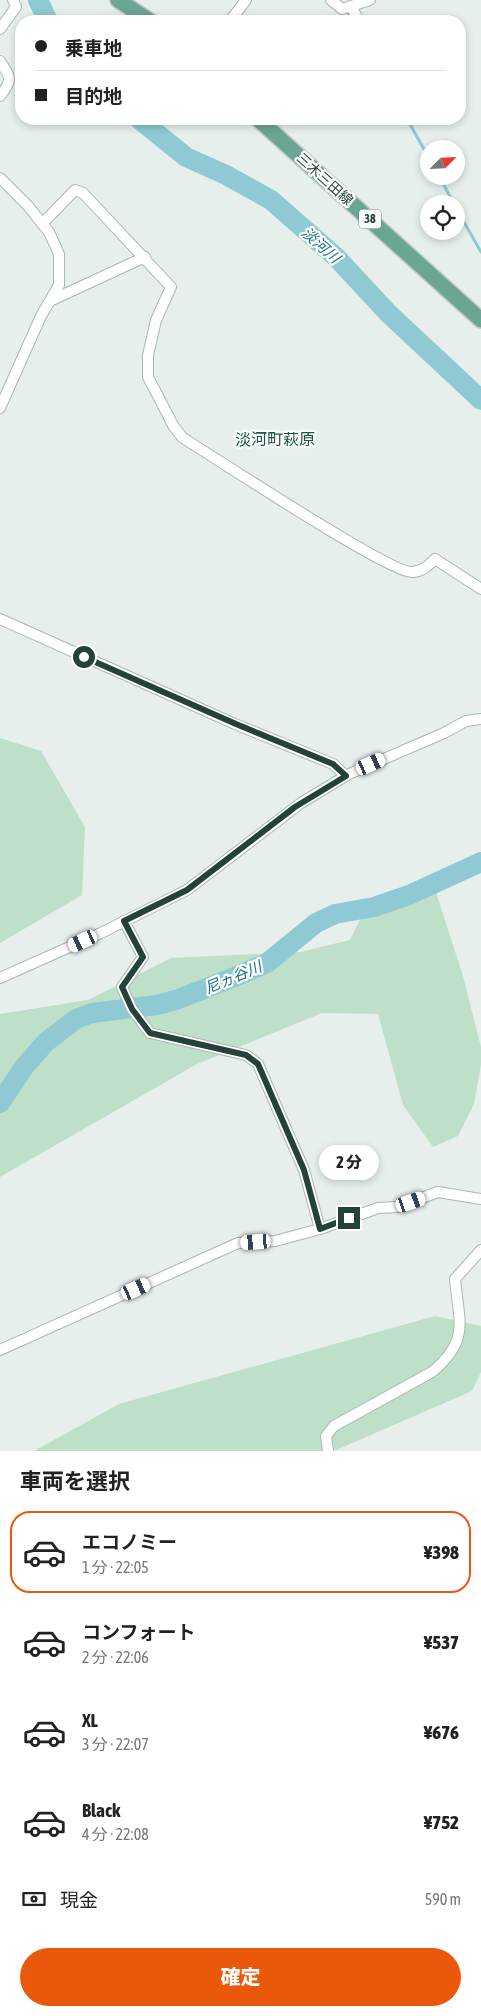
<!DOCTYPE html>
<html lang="ja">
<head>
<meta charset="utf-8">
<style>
	:root { --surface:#fff; --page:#f2f2f2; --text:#222; --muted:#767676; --line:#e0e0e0; --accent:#ea580c }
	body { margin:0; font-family:"Asap Condensed","Noto Sans JP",sans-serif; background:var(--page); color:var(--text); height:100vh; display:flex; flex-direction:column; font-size:19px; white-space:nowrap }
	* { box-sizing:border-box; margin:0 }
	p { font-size:16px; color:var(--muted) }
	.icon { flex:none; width:28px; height:28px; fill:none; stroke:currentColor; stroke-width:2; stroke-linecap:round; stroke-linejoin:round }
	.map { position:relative; height:1451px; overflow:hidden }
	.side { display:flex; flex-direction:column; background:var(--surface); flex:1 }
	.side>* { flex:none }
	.hud { position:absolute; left:15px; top:15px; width:451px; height:110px; border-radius:20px; box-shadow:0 2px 8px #0003; display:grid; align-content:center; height:110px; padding:0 20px; background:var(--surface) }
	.needle { width:32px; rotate:66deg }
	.buttons { position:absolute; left:420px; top:140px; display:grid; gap:10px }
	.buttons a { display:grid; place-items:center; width:45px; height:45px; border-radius:50%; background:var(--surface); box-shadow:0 2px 8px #0003; font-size:25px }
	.end { position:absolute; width:22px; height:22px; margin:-11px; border:6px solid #24423a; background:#fff; box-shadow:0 0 0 2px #fff }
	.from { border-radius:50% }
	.bubble { position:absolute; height:35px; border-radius:18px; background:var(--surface); box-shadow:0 2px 8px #0003; font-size:16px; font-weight:800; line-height:35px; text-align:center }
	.car { position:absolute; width:15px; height:30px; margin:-15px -8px; border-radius:6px; box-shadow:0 0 4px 1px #0007; background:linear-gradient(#fff 24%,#345 0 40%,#fff 0 76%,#345 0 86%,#fff 0) }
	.hud b { display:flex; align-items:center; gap:18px; height:48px; font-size:19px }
	.hud b+b { border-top:1px solid var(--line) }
	.hud i { width:12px; height:12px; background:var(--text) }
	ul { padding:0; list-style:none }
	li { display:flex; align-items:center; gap:15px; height:82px; margin:0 10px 8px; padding:0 10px; border:2px solid transparent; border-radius:20px }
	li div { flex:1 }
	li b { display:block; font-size:19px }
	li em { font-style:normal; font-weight:800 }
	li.selected { border-color:var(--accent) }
	li>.icon { width:45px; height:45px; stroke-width:1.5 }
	h2 { padding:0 20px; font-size:22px; line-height:60px }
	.pay { display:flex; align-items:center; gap:12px; height:55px; padding:0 20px; font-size:19px }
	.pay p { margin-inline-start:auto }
	.button { display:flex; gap:10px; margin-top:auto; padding:10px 20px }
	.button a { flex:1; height:58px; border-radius:30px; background:var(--accent); color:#fff; font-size:20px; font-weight:800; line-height:58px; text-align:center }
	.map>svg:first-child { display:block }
	.green { fill:#bfe0c8 }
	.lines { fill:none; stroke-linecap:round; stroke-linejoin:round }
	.stream { stroke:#8ec9d4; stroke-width:3 }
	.river { stroke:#8ec9d4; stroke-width:20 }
	.street-casing { stroke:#a8b8b2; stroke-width:12 }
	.primary-casing { stroke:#c2cac8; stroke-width:18 }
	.street { stroke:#fff; stroke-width:10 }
	.primary { stroke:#6aa596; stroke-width:15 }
	.route { stroke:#24423a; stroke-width:6 }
	.labels { text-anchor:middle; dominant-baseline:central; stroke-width:4.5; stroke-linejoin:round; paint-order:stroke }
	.shield { fill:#f7fbf9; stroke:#637a73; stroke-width:1 }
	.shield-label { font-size:12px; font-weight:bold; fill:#24423a }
	.street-label { font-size:14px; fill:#24423a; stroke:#f7fbf9 }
	.water-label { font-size:15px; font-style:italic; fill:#1c6f80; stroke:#f7fbf9 }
	.quarter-label { font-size:16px; fill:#1f5548; stroke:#f7fbf9 }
</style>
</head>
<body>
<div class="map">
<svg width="481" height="1451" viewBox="0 0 481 1451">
	<rect width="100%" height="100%" fill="#e6efeb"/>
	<g class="green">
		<path d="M0,738L41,751L85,827L82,895L0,943Z"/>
		<path d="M436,892L463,976L481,1047V1064L474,1104L458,1136L433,1147L403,1105L378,1014L322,1013L197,1064L0,1177V1014L88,1000L171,958L300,952L350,940L369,901Z"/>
		<path d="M435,1316L481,1326V1372L472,1391L334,1451H34L119,1404Z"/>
	</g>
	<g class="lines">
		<g class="stream">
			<path d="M346,9L353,21"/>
			<path d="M407,119L429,158"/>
			<path d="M439,176L454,204"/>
			<path d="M456,208L481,252"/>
		</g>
		<g class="river">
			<path d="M38,0L48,21"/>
			<path d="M139,119L186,157L226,175L271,200L336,257L388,313L481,400"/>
			<path d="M0,1103L24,1067L46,1042L76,1019L92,1013L157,1005L176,1000L237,976L267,963L316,923L335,914L374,907L409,895L481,862"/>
		</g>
		<g class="street-casing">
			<g id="street">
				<path d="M331,0L342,9L370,0"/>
				<path d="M351,6L359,21"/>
				<path d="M230,21L246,0"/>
				<path d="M0,29L16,7L13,0"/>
				<path d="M0,61C11,78 13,80 0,96"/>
				<path d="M0,178L28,206L49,232L59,254V285L41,316L0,408"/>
				<path d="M42,224L75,190L83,193L171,287L156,320L148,355V377L174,427L183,438C214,457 391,574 412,572C422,572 429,565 435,559L481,589"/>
				<path d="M52,300L145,257"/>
				<path d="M0,619L235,724L333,764L346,776"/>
				<path d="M124,921L143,957L122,987L132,1009L150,1033L246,1055L258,1064L304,1170L320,1229"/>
				<path d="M0,978L101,933L187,890L301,803L349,774L444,733L466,721L481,719"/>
				<path d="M0,1350L238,1243L275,1241L320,1229L378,1208L397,1207L438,1192L481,1199"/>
				<path d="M328,1451L326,1436L334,1426L432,1372C470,1340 459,1323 455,1279L481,1250"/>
			</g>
		</g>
		<g class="primary-casing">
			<g id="primary">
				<path d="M118,0L150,21"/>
				<path d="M258,119L481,320"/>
			</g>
		</g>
		<use href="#street" class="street"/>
		<use href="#primary" class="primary"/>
	</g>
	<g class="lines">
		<path class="route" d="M84,657L236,724L333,764L346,776L295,807L187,890L124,921L143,957L122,987L132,1009L150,1033L246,1055L258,1064L304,1170L320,1229L349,1218"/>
	</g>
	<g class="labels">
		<rect class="shield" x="359" y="209.5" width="22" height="19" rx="4"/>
		<g class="shield-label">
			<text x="370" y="219">38</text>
		</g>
		<g class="street-label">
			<text transform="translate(325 179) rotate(42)">三木三田線</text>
		</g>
		<g class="water-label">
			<text transform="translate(321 245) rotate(42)">淡河川</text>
			<text transform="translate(233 977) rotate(-23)">尼ヵ谷川</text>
		</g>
		<g class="quarter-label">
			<text x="275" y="439">淡河町萩原</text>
		</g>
	</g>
</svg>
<div class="buttons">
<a><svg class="needle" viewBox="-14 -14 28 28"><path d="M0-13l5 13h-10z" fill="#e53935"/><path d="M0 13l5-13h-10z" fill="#767676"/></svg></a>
<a><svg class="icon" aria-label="locate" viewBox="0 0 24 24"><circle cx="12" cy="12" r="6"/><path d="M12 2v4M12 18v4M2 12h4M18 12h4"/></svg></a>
</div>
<i class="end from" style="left:84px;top:657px"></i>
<i class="end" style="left:349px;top:1218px"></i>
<div class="bubble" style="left:319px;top:1145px;width:60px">2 分</div>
<i class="car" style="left:371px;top:764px;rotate:66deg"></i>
<i class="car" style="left:83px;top:941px;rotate:245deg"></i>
<i class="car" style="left:411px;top:1202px;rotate:71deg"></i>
<i class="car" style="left:256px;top:1242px;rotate:266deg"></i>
<i class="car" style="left:136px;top:1289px;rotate:66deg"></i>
<div class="hud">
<b><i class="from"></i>乗車地</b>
<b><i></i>目的地</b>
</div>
</div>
<section class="side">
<h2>車両を選択</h2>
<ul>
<li class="selected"><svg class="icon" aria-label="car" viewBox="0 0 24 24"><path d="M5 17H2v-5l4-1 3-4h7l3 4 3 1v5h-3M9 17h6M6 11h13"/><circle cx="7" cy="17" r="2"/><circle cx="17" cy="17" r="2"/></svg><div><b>エコノミー</b><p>1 分 · 22:05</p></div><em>¥398</em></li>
<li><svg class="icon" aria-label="car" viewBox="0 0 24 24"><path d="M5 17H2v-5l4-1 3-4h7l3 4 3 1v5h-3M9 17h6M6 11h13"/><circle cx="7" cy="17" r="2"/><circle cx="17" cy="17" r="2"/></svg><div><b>コンフォート</b><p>2 分 · 22:06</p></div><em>¥537</em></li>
<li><svg class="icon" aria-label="car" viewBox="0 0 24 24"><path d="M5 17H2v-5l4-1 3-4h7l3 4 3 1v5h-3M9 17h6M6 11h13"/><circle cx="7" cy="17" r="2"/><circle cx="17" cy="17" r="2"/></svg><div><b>XL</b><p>3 分 · 22:07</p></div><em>¥676</em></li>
<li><svg class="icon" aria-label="car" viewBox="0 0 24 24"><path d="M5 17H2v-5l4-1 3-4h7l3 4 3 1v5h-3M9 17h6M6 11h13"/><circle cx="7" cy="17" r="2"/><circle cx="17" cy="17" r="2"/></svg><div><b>Black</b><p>4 分 · 22:08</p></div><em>¥752</em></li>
</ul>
<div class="pay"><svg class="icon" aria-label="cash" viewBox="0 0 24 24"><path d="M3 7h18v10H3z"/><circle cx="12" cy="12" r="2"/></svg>現金<p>590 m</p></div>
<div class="button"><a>確定</a></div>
</section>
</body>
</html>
